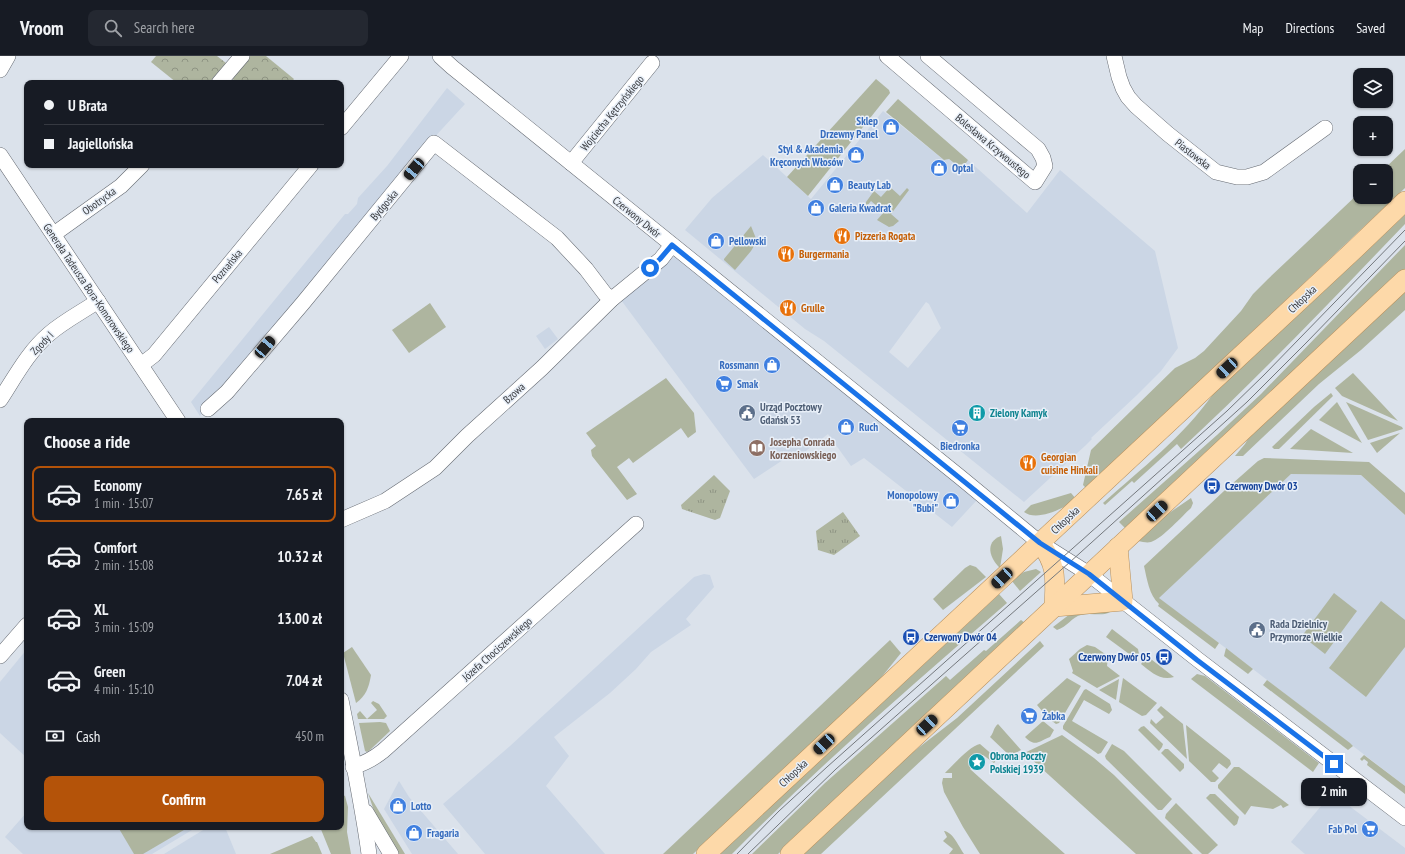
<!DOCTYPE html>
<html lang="en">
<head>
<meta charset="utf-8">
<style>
	:root { --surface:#171b24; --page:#242831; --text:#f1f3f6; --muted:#9ea1a6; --line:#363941; --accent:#b45309 }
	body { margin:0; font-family:"PT Sans Narrow",sans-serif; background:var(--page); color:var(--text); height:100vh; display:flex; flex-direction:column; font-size:15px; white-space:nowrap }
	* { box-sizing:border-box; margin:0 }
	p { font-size:13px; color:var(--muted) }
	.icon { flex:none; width:22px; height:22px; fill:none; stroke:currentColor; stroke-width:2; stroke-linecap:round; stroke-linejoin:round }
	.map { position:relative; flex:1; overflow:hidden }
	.details { position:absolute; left:24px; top:362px; width:320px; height:412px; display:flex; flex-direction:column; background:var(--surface); border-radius:8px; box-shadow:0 1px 3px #0004 }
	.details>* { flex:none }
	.hud { position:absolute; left:24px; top:24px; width:320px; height:88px; border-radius:8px; box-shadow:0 1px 3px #0004; display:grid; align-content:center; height:88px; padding:0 20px; background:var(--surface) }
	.buttons { position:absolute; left:1353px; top:12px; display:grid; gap:8px }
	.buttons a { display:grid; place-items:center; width:40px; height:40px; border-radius:8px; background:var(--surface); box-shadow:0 1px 3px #0004; font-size:20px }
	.end { position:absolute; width:18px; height:18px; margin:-9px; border:5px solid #1a73e8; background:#fff; box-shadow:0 0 0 2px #fff }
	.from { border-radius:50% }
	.bubble { position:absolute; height:28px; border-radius:8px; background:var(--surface); box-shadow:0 1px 3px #0004; font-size:13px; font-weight:800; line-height:28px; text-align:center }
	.car { position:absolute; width:12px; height:24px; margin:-12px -6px; border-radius:5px; box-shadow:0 0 3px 1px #0007; background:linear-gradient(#222 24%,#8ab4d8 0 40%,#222 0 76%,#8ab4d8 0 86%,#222 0) }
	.hud b { display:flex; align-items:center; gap:14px; height:38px; font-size:15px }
	.hud b+b { border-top:1px solid var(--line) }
	.hud i { width:10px; height:10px; background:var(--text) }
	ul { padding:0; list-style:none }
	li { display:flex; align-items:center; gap:12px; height:56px; margin:0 8px 6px; padding:0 12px; border:2px solid transparent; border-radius:8px }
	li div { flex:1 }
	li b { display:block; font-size:15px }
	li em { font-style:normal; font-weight:800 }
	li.active { border-color:var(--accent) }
	li>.icon { width:36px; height:36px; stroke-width:1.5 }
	h2 { padding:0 20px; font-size:18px; line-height:48px }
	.pay { display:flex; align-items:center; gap:10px; height:44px; padding:0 20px; font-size:15px }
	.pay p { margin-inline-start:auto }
	.button { display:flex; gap:8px; margin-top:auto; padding:8px 20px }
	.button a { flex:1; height:46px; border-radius:8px; background:var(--accent); color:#fff; font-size:16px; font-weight:800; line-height:46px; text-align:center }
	header { display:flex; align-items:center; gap:24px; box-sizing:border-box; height:56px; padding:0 20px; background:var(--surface); border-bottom:1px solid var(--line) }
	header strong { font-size:19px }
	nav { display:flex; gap:22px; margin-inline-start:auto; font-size:14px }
	.search { width:280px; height:36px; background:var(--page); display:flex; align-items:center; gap:10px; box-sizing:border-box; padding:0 14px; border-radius:8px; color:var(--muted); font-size:15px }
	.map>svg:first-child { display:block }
	.built { fill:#cbd6e5; fill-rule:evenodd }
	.grass { fill:#aeb59f }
	.forest { fill:url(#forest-crowns) }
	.park { fill:url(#park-tufts) }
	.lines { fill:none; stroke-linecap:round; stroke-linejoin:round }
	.minor-casing { stroke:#656a72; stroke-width:16 }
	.major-casing { stroke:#b7905d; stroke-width:20 }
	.minor { stroke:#fff; stroke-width:15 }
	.major { stroke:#fdd9a9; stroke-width:19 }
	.tram { stroke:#74787d; stroke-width:1 }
	.route { stroke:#1a73e8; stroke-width:5 }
	.labels { text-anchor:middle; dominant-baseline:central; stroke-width:3; stroke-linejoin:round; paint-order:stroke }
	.street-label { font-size:11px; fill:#36383c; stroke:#e8eff8 }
	.shop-label { font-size:11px; font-weight:bold; fill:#366cbe; stroke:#e8eff8; text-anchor:start }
	.food-label { font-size:11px; font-weight:bold; fill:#c56008; stroke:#e8eff8; text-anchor:start }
	.service-label { font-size:11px; font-weight:bold; fill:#4e5e75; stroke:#e8eff8; text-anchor:start }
	.culture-label { font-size:11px; font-weight:bold; fill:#0d838f; stroke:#e8eff8; text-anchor:start }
	.education-label { font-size:11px; font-weight:bold; fill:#785e54; stroke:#e8eff8; text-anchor:start }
	.transit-label { font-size:11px; font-weight:bold; fill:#164399; stroke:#e8eff8; text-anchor:start }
</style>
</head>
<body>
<header>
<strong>Vroom</strong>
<div class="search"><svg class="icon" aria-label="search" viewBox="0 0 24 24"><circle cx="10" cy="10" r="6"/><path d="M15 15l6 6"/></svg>Search here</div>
<nav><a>Map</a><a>Directions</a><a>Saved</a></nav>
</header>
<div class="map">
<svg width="1405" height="798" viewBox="0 0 1405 798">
	<defs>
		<pattern id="forest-crowns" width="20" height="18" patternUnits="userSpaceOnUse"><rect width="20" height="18" fill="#aeb59f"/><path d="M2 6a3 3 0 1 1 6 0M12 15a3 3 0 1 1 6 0" fill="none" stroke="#8e9483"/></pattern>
		<pattern id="park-tufts" width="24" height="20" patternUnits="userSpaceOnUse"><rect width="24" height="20" fill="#aeb59f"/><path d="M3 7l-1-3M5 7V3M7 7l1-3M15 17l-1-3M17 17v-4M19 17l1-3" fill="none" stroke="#8e9483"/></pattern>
	</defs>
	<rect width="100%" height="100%" fill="#dbe2eb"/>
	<g class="built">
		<path d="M447,32L465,48L431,85L278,271L200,360L191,346L345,158H348L357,148L358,142L387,110Z"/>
		<path d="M883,55L944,104L949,103L962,113L968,104L1027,157L1060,114L1155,195L1178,292L1161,315L1137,339L1091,382L1092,383L1086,389L1024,446L824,285L805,273L685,174L712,142L763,99L811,143ZM926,246L929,248L941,272L908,312L889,296Z"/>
		<path d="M676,199L977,444L952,471L864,402L851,410L828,378L798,401L786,402L754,423L621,244L651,222Z"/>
		<path d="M549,271L558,283L545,293L536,280Z"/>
		<path d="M1291,418L1361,419L1405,459V730L1223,590L1158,542Z"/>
		<path d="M704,518L710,519L714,531L686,563L691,569L651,596L636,613L610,637L554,681L569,700L546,730L605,798H485L443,748L510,690L694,521Z"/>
		<path d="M27,593V702L0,677V626Z"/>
		<path d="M399,725L409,741L458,798H412L384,753Z"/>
		<path d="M1332,737L1405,792V798H1305L1291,786Z"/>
		<path d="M27,756V771H197L152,798H23L5,781Z"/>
		<path d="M208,771H225L236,798H164Z"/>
	</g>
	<g class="grass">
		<path d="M876,23L889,34L890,37L808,140L787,121Z"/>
		<path d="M898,43L968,104L962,113L949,103L944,104L886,56Z"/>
		<path d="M1405,93V132L1086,432L1083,429L1091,394L1175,312L1195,302L1204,295L1241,255L1253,238L1268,223L1360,136V141H1386V115H1382Z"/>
		<path d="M890,131L900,140L907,132L909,134L891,158L899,165L893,170L889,171L877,164L884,156L871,145L866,151V146L874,135L881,141Z"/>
		<path d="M1405,155V168C1332,244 1259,321 1181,393L1177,388L1134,427L1132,425L1105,449L1103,447C1141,413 1184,380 1213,338Z"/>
		<path d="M751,170L757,185L751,195L735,214L724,204V203Z"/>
		<path d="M1405,189V213L1125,472L1119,466L1217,379L1261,338Z"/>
		<path d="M1405,234V254L1361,294L1319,328L1243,400H1235L1245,388L1249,381Z"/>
		<path d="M430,247L446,271L409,297L392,274Z"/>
		<path d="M1353,317L1398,365L1342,340L1335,332Z"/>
		<path d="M666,322L694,357L696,376L688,382L681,372L633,407L629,402L617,411L637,438L627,444L592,400L591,394L596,390L586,377Z"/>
		<path d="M1331,337L1333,340L1279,393H1274L1272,391L1314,351Z"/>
		<path d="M1337,346L1362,387L1319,364Z"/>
		<path d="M1346,346L1402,371L1403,373L1368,384Z"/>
		<path d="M1311,373L1353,397L1290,393Z"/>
		<path d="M1400,377L1377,397L1370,387Z"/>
		<path d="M1264,402L1369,406L1405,437V459L1361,419L1291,418L1159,542L1219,587L1215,593L1158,550L1159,548C1149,539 1147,523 1144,510L1224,435L1258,405Z"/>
		<path d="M1071,437L1076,443C1065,452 1037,466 1024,456L1031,449Z"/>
		<path d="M1191,442L1193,447L1191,452C1182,460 1163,482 1151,486C1147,487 1143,486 1138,485L1159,464Z"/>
		<path d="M1001,480L1003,493L1000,512C990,503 984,486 1001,480Z"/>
		<path d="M970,509L976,511L986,521L943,554L933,543L965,512Z"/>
		<path d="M1036,513L1041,516L1020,535L1011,524L1024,516Z"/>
		<path d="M1334,537L1357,555L1325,598L1302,580Z"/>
		<path d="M999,538L1007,547C913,628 819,710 732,798H719Z"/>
		<path d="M1381,545L1405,564V591L1366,641L1329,612Z"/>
		<path d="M1105,555L1110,556C1101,561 1091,556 1081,559C1072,561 1067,571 1057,574L1053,571L1070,558Z"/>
		<path d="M1021,564L1025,567L778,798H752L825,727L946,620L950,624L984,594L986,595Z"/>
		<path d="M1112,573L1138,593L1139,598L1136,603L1106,581Z"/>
		<path d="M890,584L901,597L876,628L693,798H663Z"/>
		<path d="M1040,585L1044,590L821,798H802L913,696L957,662Z"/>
		<path d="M1087,589L1095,591L1108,600L1107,610L1120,620L1097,632L1072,617L1073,615L1069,603L1080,593Z"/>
		<path d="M352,591L371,619C369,631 366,640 356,647L343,597Z"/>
		<path d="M1226,592L1253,613L1248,618L1224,600Z"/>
		<path d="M1147,600L1174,621C1160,625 1151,616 1141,608Z"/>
		<path d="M1197,618L1205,620L1319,707L1313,716L1191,623Z"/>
		<path d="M1067,622L1081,630L1059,667L1056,668L1048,662L1037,649Z"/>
		<path d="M1123,622L1157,647L1146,659L1142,660L1119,646Z"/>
		<path d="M1119,623L1116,644L1099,634Z"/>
		<path d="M1267,624L1350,687L1353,690L1348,694L1263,629Z"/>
		<path d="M1086,633L1110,648L1112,654L1109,658L1084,644L1072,665L1108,686L1101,697L1098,698L1063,673V670L1084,634Z"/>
		<path d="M373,645L379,648L387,660L384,663H358L357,658L360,655L367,663L377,654L371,647Z"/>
		<path d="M1161,650L1183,668L1187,703L1150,667L1151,663L1156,668L1164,661L1157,654Z"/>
		<path d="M1043,665L1054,674L1050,681C1038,686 1035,691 1025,681Z"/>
		<path d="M380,666L386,667L390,675L370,694L367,696L365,695L359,667Z"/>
		<path d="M998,668L1021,694L1010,700L990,681C994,677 993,672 998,668Z"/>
		<path d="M1186,669L1230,704L1231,708L1227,713L1219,707L1212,715L1219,722L1215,726H1211L1189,705Z"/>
		<path d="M1144,670L1163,688L1162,691L1159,695L1138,674L1141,671Z"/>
		<path d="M1062,679L1094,702L1114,719L1193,798H1136L1029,701L1017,705L1014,702Z"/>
		<path d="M980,688L995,701V706L994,707L983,699L970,713L1065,798H980L978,795L963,771L944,736L942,727L943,722H952V717H945C952,710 971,689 980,688Z"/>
		<path d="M1112,688L1124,695L1172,743L1162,754H1158L1106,703L1105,700Z"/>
		<path d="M1165,693H1168L1184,708V712L1180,716L1161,697Z"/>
		<path d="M1364,699L1405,730V738L1367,709L1368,706L1364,703L1362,705L1360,703Z"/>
		<path d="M1234,711H1239L1289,749L1283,752L1281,749L1273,753L1251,750L1245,759L1218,732V729Z"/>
		<path d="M1341,729L1349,730L1361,739L1359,747L1338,731Z"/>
		<path d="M368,737L405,798H397L376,761Z"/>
		<path d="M341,738L345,740L348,751L347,776L351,798H331L320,771H341Z"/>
		<path d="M1210,738H1215L1239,761L1237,768L1234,770L1206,742Z"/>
		<path d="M1176,747L1218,789L1208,798H1202L1165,762L1166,758Z"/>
		<path d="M118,771H189L143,798H134Z"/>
		<path d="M944,775C953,776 959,791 964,798H949L953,793L943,785L947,781Z"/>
		<path d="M312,780L316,786H317L322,798H270Z"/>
	</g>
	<g class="forest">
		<path d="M156,0H217L226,7L209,27H177L151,6Z"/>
		<path d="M250,0H266L294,23L291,27H238L231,22Z"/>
	</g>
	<g class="park">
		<path d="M714,419L730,435L720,462L715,464L682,453L681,449Z"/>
		<path d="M843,456L860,480L834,499L818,494L816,475Z"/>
	</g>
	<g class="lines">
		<g class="minor-casing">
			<g id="minor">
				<path d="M440,0L452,11L960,421L1040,487L1089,518L1197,603L1405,762"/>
				<path d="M887,0L1035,126L1045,110L1043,102L1038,93L928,0"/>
				<path d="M1114,0L1119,21L1123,32L1128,41L1136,50L1168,78L1216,116L1237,121H1247L1264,116L1325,72"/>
				<path d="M0,14L8,0"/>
				<path d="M219,27L242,0"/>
				<path d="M341,72L401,0"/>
				<path d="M0,99L178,365"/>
				<path d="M571,107L652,7"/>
				<path d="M54,178L121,130L142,109"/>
				<path d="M141,309L154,299L311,109"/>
				<path d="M0,344C15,321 28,296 49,278C64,265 82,256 98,245"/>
				<path d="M208,353L227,336L303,247L434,87L557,182L586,213L605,238L612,243"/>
				<path d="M341,464L385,445L435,412L467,380L542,312L612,243L661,203L672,189"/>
				<path d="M0,600L27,569"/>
				<path d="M341,644C351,695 362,746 369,798"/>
				<path d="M353,711C366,707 373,703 383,695L636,468"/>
				<path d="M366,756L391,798"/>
			</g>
		</g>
		<g class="major-casing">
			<g id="major">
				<path d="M1040,487C1058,510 1055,524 1054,551"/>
				<path d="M1054,551L1123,545L1118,491"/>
				<path d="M706,798L1355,193L1405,145"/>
				<path d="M790,798L1405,223"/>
			</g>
		</g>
		<use href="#minor" class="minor"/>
		<use href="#major" class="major"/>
		<g class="tram">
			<path d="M737,798L779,755L827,711L1227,355L1264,319L1405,174"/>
			<path d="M748,798L836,713L1070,506L1247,346L1306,287L1405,185"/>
		</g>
	</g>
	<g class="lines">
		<path class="route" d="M650,212L660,203L672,189L1040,487L1089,518L1197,604L1334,708"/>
	</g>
	<defs>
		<g id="shop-disc" transform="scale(0.9)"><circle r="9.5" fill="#3f7fe0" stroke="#e8eff8"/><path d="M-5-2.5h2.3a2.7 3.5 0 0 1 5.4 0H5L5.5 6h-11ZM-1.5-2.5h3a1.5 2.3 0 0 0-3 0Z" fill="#fff"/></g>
		<g id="restaurant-disc" transform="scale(0.9)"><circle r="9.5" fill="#e8710a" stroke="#e8eff8"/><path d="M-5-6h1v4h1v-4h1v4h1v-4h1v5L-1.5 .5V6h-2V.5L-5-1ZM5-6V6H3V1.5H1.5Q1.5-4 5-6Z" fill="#fff"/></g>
		<g id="supermarket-disc" transform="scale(0.9)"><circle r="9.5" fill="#3f7fe0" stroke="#e8eff8"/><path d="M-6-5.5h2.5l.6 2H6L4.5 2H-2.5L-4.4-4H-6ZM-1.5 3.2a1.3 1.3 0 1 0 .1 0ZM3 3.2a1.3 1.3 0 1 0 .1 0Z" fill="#fff"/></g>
		<g id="civic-disc" transform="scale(0.9)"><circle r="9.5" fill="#5c6f8a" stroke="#e8eff8"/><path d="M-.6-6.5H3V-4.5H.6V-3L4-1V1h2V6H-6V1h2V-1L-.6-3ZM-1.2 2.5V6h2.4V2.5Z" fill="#fff"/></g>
		<g id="building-disc" transform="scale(0.9)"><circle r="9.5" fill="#0f9aa8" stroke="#e8eff8"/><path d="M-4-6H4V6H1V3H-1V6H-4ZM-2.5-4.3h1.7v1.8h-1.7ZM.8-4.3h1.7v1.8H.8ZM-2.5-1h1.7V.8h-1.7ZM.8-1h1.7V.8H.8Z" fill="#fff"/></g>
		<g id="library-disc" transform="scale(0.9)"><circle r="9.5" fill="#8d6e63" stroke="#e8eff8"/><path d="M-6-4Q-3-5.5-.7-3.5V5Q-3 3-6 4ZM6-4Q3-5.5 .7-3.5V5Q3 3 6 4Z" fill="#fff"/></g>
		<g id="bus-disc" transform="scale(0.9)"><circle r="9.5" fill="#1a4fb4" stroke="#e8eff8"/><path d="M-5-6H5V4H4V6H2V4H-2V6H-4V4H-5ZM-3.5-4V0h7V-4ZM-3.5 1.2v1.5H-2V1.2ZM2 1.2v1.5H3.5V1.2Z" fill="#fff"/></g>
		<g id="sight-disc" transform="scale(0.9)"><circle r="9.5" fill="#0f9aa8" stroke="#e8eff8"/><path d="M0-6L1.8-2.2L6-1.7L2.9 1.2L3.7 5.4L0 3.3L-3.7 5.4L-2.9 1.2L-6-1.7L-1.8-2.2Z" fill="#fff"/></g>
	</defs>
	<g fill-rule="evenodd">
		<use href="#shop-disc" x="891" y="71"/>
		<use href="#shop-disc" x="856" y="99"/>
		<use href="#shop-disc" x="939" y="112"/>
		<use href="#shop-disc" x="835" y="129"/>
		<use href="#shop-disc" x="816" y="152"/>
		<use href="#restaurant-disc" x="842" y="180"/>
		<use href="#shop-disc" x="716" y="185"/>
		<use href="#restaurant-disc" x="786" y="198"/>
		<use href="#restaurant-disc" x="788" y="252"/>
		<use href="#shop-disc" x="772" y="309"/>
		<use href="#supermarket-disc" x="724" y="328"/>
		<use href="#civic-disc" x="747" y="357"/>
		<use href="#building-disc" x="977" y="357"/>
		<use href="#shop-disc" x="846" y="371"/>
		<use href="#supermarket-disc" x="960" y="372"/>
		<use href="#library-disc" x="757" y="392"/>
		<use href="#restaurant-disc" x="1028" y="407"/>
		<use href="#bus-disc" x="1212" y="430"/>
		<use href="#shop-disc" x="951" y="445"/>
		<use href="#civic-disc" x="1257" y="574"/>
		<use href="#bus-disc" x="911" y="581"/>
		<use href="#bus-disc" x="1164" y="601"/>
		<use href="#supermarket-disc" x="1029" y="660"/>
		<use href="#sight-disc" x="977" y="706"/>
		<use href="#shop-disc" x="398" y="750"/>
		<use href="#supermarket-disc" x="1370" y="773"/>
		<use href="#shop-disc" x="414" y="777"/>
	</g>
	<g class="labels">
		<g class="street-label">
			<text transform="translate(612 57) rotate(-51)">Wojciecha Kętrzyńskiego</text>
			<text transform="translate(993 90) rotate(40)">Bolesława Krzywoustego</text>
			<text transform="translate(1193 98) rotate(38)">Piastowska</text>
			<text transform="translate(99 145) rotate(-36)">Obotrycka</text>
			<text transform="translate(384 149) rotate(-50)">Bydgoska</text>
			<text transform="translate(637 161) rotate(39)">Czerwony Dwór</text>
			<text transform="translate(227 210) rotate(-50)">Poznańska</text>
			<text transform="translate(89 232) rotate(56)">Generała Tadeusza Bora-Komorowskiego</text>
			<text transform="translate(1302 243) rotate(-43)">Chłopska</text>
			<text transform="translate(42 287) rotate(-46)">Zgody I</text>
			<text transform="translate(514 337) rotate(-42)">Bzowa</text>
			<text transform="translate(1065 464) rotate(-43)">Chłopska</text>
			<text transform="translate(497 593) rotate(-42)">Józefa Chociszewskiego</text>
			<text transform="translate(793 717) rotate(-43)">Chłopska</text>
		</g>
		<g class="shop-label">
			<text x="878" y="65" text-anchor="end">Sklep<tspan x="878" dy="13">Drzewny Panel</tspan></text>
			<text x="843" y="93" text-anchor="end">Styl &amp; Akademia<tspan x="843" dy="13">Kręconych Włosów</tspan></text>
			<text x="952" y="112">Optal</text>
			<text x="848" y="129">Beauty Lab</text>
			<text x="829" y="152">Galeria Kwadrat</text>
			<text x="729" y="185">Pellowski</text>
			<text x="759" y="309" text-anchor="end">Rossmann</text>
			<text x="737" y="328">Smak</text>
			<text x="859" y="371">Ruch</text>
			<text x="960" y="390" text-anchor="middle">Biedronka</text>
			<text x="938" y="439" text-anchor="end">Monopolowy<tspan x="938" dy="13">"Bubi"</tspan></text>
			<text x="1042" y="660">Żabka</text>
			<text x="411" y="750">Lotto</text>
			<text x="1357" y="773" text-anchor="end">Fab Pol</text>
			<text x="427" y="777">Fragaria</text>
		</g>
		<g class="food-label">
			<text x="855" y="180">Pizzeria Rogata</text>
			<text x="799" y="198">Burgermania</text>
			<text x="801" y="252">Grulle</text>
			<text x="1041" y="401">Georgian<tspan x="1041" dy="13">cuisine Hinkali</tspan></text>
		</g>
		<g class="service-label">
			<text x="760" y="351">Urząd Pocztowy<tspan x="760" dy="13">Gdańsk 53</tspan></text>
			<text x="1270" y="568">Rada Dzielnicy<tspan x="1270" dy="13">Przymorze Wielkie</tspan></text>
		</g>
		<g class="culture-label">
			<text x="990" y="357">Zielony Kamyk</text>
			<text x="990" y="700">Obrona Poczty<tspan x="990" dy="13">Polskiej 1939</tspan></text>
		</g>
		<g class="education-label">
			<text x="770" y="386">Josepha Conrada<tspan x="770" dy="13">Korzeniowskiego</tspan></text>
		</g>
		<g class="transit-label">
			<text x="1225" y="430">Czerwony Dwór 03</text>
			<text x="924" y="581">Czerwony Dwór 04</text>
			<text x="1151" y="601" text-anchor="end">Czerwony Dwór 05</text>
		</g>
	</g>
</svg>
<div class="buttons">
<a><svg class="icon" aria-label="layers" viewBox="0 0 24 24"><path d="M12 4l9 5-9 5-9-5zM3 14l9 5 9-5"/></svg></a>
<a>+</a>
<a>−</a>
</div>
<i class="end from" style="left:650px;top:212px"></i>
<i class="end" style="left:1334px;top:708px"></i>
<div class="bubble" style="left:1301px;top:722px;width:66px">2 min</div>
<i class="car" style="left:414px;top:113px;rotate:220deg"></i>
<i class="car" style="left:265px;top:291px;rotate:40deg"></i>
<i class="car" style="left:1227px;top:312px;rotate:227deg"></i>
<i class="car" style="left:1157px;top:455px;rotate:47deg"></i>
<i class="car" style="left:1002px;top:522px;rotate:227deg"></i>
<i class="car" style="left:927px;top:669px;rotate:47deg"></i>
<i class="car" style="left:824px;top:688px;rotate:227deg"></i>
<div class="hud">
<b><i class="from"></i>U Brata</b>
<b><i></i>Jagiellońska</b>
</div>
<section class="details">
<h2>Choose a ride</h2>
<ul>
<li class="active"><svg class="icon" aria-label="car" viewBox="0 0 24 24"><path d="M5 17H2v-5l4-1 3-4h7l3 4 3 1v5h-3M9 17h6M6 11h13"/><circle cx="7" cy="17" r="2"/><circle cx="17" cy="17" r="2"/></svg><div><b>Economy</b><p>1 min · 15:07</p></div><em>7.65 zł</em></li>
<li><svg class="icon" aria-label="car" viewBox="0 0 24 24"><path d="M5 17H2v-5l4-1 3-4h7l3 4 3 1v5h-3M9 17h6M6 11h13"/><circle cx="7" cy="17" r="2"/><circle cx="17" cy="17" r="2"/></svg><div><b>Comfort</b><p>2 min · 15:08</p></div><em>10.32 zł</em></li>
<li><svg class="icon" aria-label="car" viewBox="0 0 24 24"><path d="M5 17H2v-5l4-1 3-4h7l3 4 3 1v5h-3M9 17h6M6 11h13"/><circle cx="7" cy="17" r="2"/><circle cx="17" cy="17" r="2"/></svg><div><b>XL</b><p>3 min · 15:09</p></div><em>13.00 zł</em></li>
<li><svg class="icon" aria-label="car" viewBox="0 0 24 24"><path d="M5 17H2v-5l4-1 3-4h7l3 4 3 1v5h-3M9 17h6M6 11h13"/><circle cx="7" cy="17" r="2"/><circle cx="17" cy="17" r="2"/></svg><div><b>Green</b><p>4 min · 15:10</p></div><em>7.04 zł</em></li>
</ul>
<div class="pay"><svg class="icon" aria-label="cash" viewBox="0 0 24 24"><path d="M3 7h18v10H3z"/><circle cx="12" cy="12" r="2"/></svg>Cash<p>450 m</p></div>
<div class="button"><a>Confirm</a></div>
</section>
</div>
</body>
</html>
